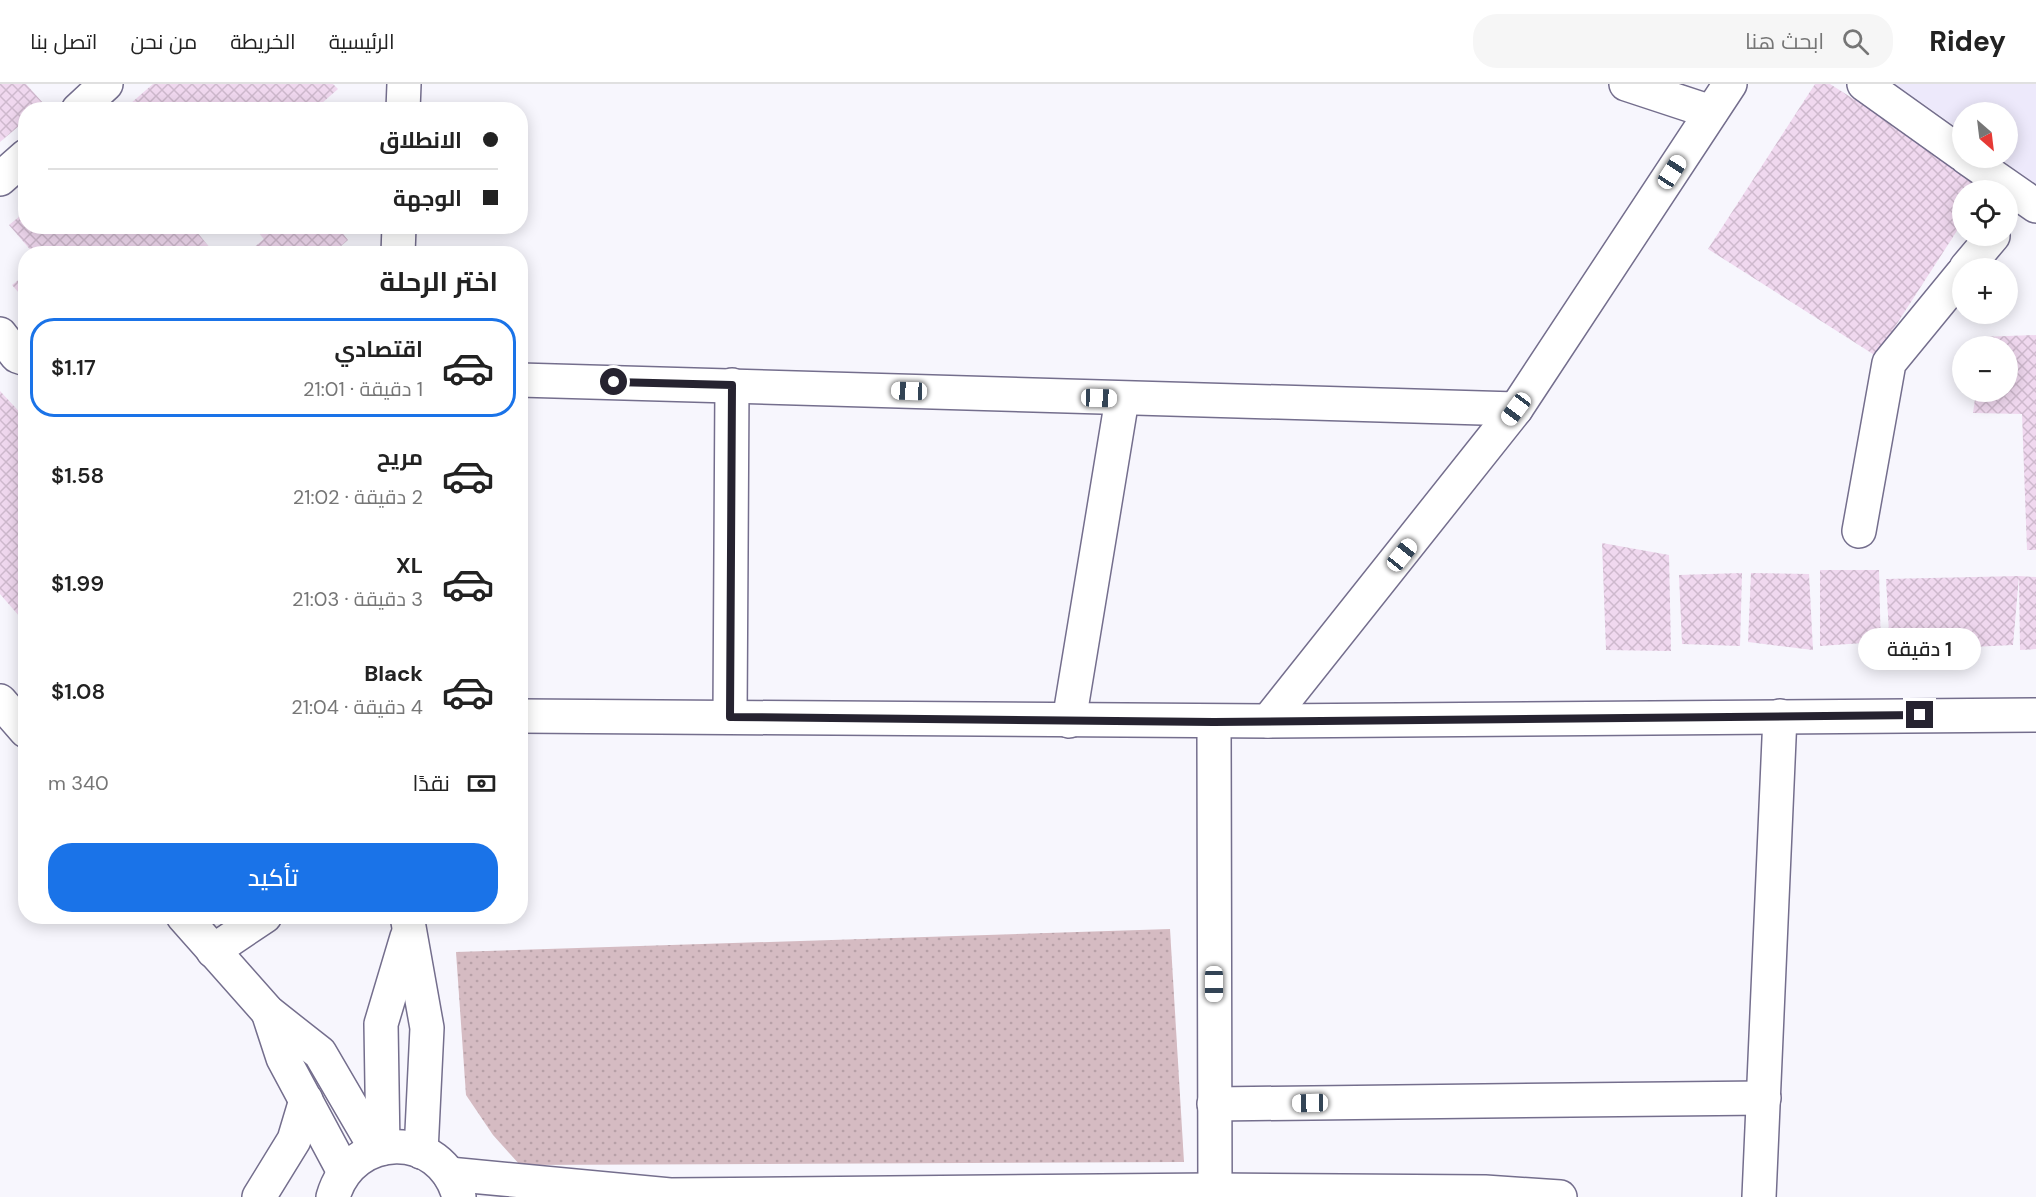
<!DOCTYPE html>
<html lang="ar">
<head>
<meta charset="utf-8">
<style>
	:root { --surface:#fff; --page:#f6f6f6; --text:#222; --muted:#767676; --line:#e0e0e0; --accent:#1a73e8 }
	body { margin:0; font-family:"DM Sans",Cairo,sans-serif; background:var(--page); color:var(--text); direction:rtl; height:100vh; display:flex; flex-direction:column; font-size:22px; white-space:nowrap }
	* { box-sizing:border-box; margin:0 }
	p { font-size:20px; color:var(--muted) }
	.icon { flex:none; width:33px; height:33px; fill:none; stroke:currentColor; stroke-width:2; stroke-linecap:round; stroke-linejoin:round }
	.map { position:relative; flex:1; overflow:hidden; direction:ltr }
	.side { position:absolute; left:18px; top:162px; width:510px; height:678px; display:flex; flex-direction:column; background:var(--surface); border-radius:24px; box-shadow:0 3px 15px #0003; direction:rtl }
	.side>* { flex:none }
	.top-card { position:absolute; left:18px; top:18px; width:510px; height:132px; border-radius:24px; box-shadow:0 3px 15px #0003; direction:rtl; display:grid; align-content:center; height:132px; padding:0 30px; background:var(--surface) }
	.needle { width:39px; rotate:152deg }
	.fabs { position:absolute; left:1952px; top:18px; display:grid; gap:12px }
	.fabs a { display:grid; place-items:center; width:66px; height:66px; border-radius:50%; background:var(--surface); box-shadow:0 3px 15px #0003; font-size:30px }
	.end { position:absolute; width:27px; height:27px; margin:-14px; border:8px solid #262330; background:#fff; box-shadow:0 0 0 3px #fff }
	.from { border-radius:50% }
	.bubble { position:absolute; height:42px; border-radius:21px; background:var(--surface); box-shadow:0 3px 15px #0003; font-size:20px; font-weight:600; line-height:42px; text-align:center; direction:rtl }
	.car { position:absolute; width:18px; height:36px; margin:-18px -9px; border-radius:8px; box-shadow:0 0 4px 2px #0007; background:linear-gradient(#fff 24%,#345 0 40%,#fff 0 76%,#345 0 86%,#fff 0) }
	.top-card b { display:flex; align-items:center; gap:21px; height:57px; font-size:22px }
	.top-card b+b { border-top:2px solid var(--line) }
	.top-card i { width:15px; height:15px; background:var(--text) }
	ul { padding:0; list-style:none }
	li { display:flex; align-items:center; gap:18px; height:99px; margin:0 12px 9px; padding:0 18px; border:3px solid transparent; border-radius:24px }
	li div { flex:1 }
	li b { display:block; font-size:22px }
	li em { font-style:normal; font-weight:600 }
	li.current { border-color:var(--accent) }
	li>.icon { width:54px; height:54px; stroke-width:1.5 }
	h2 { padding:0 30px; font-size:27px; line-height:72px }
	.pay { display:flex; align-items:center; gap:15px; height:66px; padding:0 30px; font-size:22px }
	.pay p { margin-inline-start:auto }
	.primary-button { display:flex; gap:12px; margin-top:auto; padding:12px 30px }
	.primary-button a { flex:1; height:69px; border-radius:24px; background:var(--accent); color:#fff; font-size:24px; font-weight:600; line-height:69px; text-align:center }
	header { display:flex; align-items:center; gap:36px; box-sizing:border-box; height:84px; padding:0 30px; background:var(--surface); border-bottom:2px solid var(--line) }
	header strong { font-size:28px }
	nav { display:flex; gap:33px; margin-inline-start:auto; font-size:21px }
	.search { width:420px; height:54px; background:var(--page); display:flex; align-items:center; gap:15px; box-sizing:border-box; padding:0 21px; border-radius:24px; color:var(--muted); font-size:22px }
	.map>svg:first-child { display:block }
	.built { fill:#ede9fb }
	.green { fill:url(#green-dots) }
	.building { fill:url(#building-cross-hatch) }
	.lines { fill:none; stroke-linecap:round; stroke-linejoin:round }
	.minor-casing { stroke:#746e8d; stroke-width:36 }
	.major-casing { stroke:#746e8d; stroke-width:36 }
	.minor { stroke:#fff; stroke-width:33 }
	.major { stroke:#fff; stroke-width:33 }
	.route { stroke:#262330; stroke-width:8 }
</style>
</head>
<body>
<header>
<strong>Ridey</strong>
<div class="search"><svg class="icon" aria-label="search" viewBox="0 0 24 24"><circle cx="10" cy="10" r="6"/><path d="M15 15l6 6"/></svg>ابحث هنا</div>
<nav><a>الرئيسية</a><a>الخريطة</a><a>من نحن</a><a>اتصل بنا</a></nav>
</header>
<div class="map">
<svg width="2036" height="1113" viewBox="0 0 2036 1113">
	<defs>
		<pattern id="green-dots" width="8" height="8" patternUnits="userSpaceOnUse" patternTransform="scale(1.5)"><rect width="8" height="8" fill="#d5bbc2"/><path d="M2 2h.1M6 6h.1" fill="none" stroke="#b7a0a7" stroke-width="1.8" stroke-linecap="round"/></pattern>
		<pattern id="building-cross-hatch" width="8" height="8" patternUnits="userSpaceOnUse" patternTransform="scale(1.5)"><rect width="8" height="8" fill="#f0d8ef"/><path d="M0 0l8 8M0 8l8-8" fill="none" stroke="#ceb9cd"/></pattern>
	</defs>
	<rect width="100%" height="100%" fill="#f7f6fd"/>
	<path class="built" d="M1895,0H2036V100L1999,74H2007V28H1962V47Z"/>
	<path class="green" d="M1170,845L1184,1078L520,1081L493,1051L466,1011L456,868Z"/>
	<g class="building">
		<path d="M0,0H26L44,20L38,26H26V36L0,58Z"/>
		<path d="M153,0H333L338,5L314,26H123Z"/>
		<path d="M1815,0H1830L1987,100L1983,106H1962V139L1876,272L1708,165Z"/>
		<path d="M26,127V142H192L215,170H34L9,141Z"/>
		<path d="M253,142H337L348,156L332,170H246L264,155Z"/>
		<path d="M26,190V217L12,201Z"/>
		<path d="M2036,251V466H2027L2022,330L1973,329L1976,308H2007V262H1980L1981,253Z"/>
		<path d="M0,307L26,335V540L0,510Z"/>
		<path d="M1602,459L1669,471L1671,567L1606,566Z"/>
		<path d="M1820,486H1879L1881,567L1863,568V559L1820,562Z"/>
		<path d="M1742,489L1740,562L1682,560L1679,491Z"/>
		<path d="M1751,489L1809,490L1813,566L1748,558Z"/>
		<path d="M2019,492L2036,493V565L2020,566L2019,492L2013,561L1890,567L1886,495Z"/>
	</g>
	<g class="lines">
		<g class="minor-casing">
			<g id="minor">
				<path d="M1626,0L1711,28"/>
				<path d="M1864,0L1962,70"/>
				<path d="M78,26L106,0"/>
				<path d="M1967,74L2036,122"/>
				<path d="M0,95L26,72"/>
				<path d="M1966,184L1993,152"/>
				<path d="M0,250L17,272L26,275"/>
				<path d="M520,296L1516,325"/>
				<path d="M1859,447L1889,279L1962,190"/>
				<path d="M520,632L1268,637L1516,325L1730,0"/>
				<path d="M730,633L732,301"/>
				<path d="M1069,637L1122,315"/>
				<path d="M1268,637L2036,631"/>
				<path d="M1214,638L1215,1113"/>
				<path d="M213,867L265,832"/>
				<path d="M1214,1020L1764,1014"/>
				<path d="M449,1090L670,1111L1214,1106L1485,1108L1560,1113"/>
				<path d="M1759,1113L1780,632"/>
			</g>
		</g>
		<g class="major-casing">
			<g id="major">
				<path d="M403,26L404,0"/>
				<path d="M398,170L399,142"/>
				<path d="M0,617L26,647"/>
				<path d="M183,832L268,928L320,969L376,1065"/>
				<path d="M407,832L427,944L421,1068"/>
				<path d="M268,928L283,974L344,1088"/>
				<path d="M383,1064L381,940L407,853"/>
				<path d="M259,1113L294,1056L306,1016"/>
				<path d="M333,1113C352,1047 441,1045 459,1113"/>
			</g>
		</g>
		<use href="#minor" class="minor"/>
		<use href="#major" class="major"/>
	</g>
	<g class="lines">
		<path class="route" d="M614,298L732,301L730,633L1214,638L1920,631"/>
	</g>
</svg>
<div class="fabs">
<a><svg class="needle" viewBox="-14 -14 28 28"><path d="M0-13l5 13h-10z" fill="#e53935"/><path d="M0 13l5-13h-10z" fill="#767676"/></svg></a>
<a><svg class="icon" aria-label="locate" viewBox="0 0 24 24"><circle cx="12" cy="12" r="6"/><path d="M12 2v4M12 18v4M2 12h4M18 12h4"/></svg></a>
<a>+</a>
<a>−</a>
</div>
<i class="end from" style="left:614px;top:298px"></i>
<i class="end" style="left:1920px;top:631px"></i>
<div class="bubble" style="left:1858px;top:544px;width:123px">1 دقيقة</div>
<i class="car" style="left:1672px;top:88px;rotate:33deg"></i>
<i class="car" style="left:909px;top:307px;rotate:272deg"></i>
<i class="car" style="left:1099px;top:314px;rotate:92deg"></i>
<i class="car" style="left:1516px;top:325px;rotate:217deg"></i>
<i class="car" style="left:1402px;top:471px;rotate:39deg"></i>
<i class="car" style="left:1214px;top:900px;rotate:180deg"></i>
<i class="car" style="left:1310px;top:1019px;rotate:269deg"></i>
<div class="top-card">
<b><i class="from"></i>الانطلاق</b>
<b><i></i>الوجهة</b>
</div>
<section class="side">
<h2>اختر الرحلة</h2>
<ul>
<li class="current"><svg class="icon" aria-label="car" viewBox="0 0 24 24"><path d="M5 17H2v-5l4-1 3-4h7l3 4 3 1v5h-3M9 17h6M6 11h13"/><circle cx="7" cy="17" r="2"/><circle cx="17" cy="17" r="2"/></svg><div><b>اقتصادي</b><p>1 دقيقة · 21:01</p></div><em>$1.17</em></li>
<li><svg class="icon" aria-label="car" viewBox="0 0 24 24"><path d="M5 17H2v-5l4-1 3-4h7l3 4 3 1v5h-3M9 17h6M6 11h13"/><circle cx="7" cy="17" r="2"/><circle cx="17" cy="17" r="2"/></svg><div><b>مريح</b><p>2 دقيقة · 21:02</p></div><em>$1.58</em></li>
<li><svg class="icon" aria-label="car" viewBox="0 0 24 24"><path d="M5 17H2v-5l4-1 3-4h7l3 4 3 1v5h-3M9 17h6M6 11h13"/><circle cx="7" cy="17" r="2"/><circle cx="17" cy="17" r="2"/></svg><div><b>XL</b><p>3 دقيقة · 21:03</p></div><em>$1.99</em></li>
<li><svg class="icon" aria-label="car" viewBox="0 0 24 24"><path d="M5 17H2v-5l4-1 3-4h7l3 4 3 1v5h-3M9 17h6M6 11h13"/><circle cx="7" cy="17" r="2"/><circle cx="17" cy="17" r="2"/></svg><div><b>Black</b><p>4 دقيقة · 21:04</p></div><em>$1.08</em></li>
</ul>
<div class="pay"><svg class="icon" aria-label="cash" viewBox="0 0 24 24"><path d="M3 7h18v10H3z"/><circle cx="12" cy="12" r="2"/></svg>نقدًا<p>340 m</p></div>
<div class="primary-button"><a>تأكيد</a></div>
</section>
</div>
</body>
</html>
